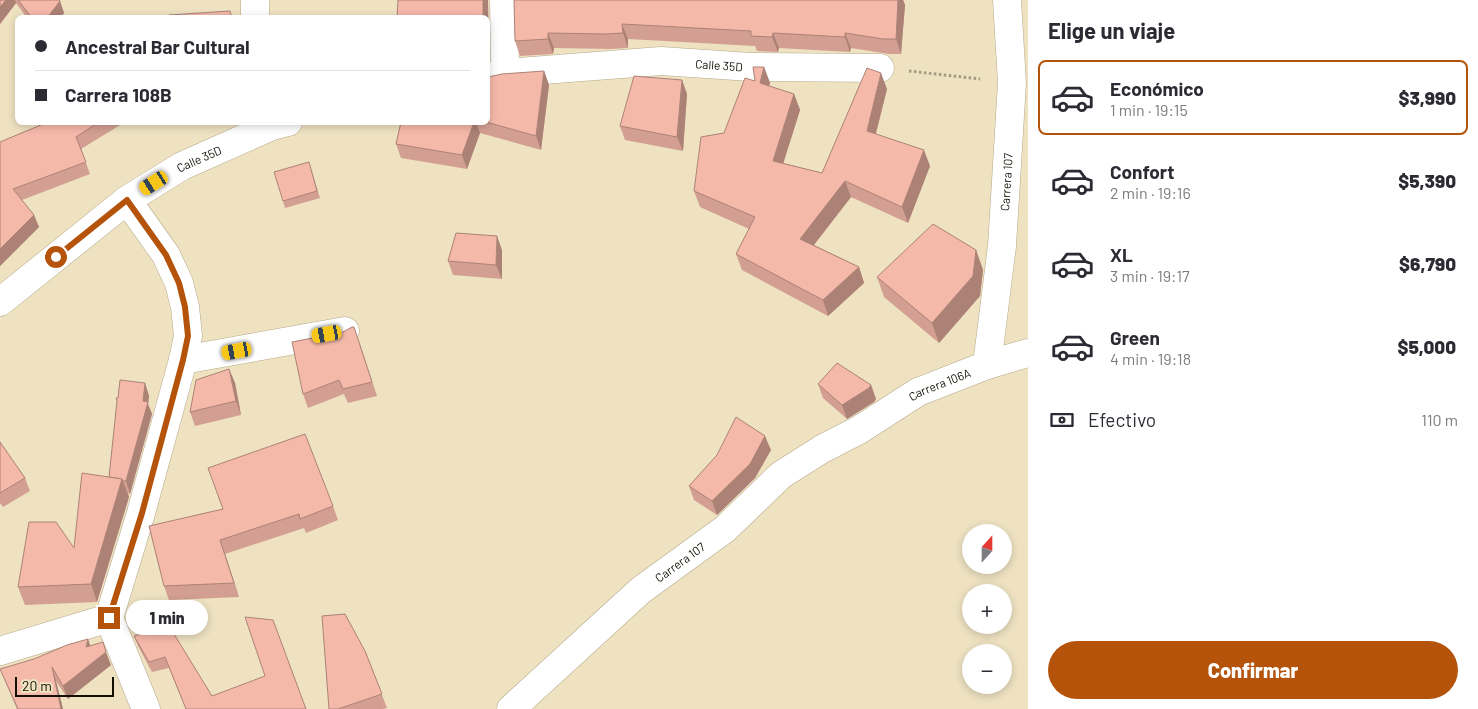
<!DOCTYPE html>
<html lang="es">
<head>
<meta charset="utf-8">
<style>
	:root { --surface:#fff; --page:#f2f2f3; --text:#2b2b33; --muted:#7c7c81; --line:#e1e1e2; --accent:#b45309 }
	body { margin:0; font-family:Barlow,sans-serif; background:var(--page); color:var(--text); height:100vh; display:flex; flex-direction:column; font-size:19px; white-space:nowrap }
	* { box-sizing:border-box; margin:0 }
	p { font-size:16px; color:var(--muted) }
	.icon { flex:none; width:28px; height:28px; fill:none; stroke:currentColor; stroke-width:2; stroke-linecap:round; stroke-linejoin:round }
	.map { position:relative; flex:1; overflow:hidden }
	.panel { display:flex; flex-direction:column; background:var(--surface); width:450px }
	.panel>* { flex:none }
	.hud { position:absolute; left:15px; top:15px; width:475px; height:110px; border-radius:8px; box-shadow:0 2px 8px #0003; display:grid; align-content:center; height:110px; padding:0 20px; background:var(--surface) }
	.needle { width:32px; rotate:21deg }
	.tools { position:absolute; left:962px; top:524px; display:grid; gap:10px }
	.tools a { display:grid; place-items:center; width:50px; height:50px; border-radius:50%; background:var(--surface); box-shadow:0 2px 8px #0003; font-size:25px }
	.scale { position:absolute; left:15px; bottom:12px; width:99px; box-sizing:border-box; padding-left:5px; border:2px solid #130f04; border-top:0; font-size:14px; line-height:18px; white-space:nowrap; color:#130f04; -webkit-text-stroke:4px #eee2c1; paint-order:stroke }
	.end { position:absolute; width:22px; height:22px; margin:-11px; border:6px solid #b45309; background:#fff; box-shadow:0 0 0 2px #fff }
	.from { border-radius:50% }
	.bubble { position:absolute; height:35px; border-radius:18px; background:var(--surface); box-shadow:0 2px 8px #0003; font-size:16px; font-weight:800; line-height:35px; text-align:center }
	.car { position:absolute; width:15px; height:30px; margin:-15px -8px; border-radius:6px; box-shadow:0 0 4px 1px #0007; background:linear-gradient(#f5c518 24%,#345 0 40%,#f5c518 0 76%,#345 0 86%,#f5c518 0) }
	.hud b { display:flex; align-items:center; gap:18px; height:48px; font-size:19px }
	.hud b+b { border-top:1px solid var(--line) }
	.hud i { width:12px; height:12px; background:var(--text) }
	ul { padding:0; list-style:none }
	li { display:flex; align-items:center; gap:15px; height:75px; margin:0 10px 8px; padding:0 10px; border:2px solid transparent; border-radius:8px }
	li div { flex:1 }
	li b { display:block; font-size:19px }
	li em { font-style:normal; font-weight:800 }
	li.selected { border-color:var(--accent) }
	li>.icon { width:45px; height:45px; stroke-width:1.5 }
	h2 { padding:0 20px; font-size:22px; line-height:60px }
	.pay { display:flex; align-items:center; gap:12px; height:55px; padding:0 20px; font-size:19px }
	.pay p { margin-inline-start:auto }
	.cta { display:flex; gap:10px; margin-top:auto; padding:10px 20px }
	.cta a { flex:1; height:58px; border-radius:30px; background:var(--accent); color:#fff; font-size:20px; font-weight:800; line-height:58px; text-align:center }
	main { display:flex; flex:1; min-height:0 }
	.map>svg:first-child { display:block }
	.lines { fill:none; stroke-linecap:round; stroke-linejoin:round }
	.minor-casing { stroke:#b5a98a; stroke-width:29 }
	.path { stroke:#a49b81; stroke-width:3; stroke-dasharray:2.5 2.5; stroke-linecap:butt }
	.minor { stroke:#fff; stroke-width:28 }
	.wall { fill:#d39f92 }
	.shaded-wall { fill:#ac8277 }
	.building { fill:#f5b9aa; stroke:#ac8277 }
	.route { stroke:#b45309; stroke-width:6 }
	.labels { text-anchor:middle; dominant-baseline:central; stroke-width:4.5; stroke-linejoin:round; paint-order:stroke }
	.street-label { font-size:12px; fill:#130f04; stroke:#eee2c1 }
</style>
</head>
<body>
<main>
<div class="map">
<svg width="1028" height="709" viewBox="0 0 1028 709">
	<rect width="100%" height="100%" fill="#eee2c1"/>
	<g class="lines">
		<g class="minor-casing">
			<g id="minor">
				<path d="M255,0V18"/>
				<path d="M504,0L505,73"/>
				<path id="s1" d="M488,77L505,73L661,61L751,67L880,68"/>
				<path id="s2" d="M0,302L127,200L182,166L272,126L288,122"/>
				<path d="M183,360L345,331"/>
				<path id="s3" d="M987,365L1002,246L1012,83L1007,0"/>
				<path d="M109,618L141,513L183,360L188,336L185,307L179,283L166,255L127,200"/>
				<path d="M109,618L146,709"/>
				<path d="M0,651L109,618"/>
				<path id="s4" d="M511,709L641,590L725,529L781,475L822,449L859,430L918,392L987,365L1028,353"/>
			</g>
		</g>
		<path class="path" d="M909,71L980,79"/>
		<use href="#minor" class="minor"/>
	</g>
	<g class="wall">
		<path d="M0,0H59L60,1L64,13L60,18H27L16,3L0,24Z"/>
		<path d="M514,0H903L905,5L901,54H889L851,48L850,52L779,48L778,52L757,51L755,46L628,39V48L610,49L554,48L553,54L520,56L515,41Z"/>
		<path d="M764,67L770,83L769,86L794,94L800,110L783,163L822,173L887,89L876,134L930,166L908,223L851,197L814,245L859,267L864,283L828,316L742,270L736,254L749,229L700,207L694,191L724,133L755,81Z"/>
		<path d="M544,71L549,85L541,150L480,133L467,169L401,158L396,144L401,122H488Z"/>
		<path d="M682,80L687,94L683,151L625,140L620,126Z"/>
		<path d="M48,122H125L81,149L90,174L22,200L34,215L39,227L0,266V142Z"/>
		<path d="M311,169L320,198L285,208L283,201Z"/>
		<path d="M502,250V279L453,275L448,261Z"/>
		<path d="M976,250L983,270L980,296L939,343L884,297L877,277Z"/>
		<path d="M359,341L377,396L348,403L344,394L308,408L303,394Z"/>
		<path d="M229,369L235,383L241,415L195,426L190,412Z"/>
		<path d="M145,383L149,396L148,404L152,414L130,494L128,493L129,497L97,602L25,605L18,587L74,548L109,477L118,398Z"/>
		<path d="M818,384L871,385L876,399L874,402L847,419L823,398Z"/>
		<path d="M0,442L25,478L30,491L3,507L0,503Z"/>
		<path d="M771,450L755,478L717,515L694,500L689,486Z"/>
		<path d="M333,506L338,520L306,533L304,528L225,554L239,597L169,600L164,586L149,526Z"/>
		<path d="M154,630L212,696L306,709H186L169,668L152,672L138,646L134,636Z"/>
		<path d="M90,646L111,665L68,699L56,681L63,709H17L0,669Z"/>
		<path d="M365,651L387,708L383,709H329Z"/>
	</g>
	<g class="shaded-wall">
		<path d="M6,0H15L16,3L0,24V7Z"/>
		<path d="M483,0H488L489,44L488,40V18H483Z"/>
		<path d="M898,0H903L905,5L901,54L896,39Z"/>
		<path d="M60,1L64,13L60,18H47Z"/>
		<path d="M622,24L628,39V48L623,33Z"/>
		<path d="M548,33L554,48L553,54L548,39Z"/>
		<path d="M773,33L779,48L778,52L772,37Z"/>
		<path d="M845,33L851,48L850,52L845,37Z"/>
		<path d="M764,67L770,83L766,99L760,83Z"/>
		<path d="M544,71L549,85L541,150L536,136Z"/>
		<path d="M881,73L887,89L872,148L867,131Z"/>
		<path d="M682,80L687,94L683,151L677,137Z"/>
		<path d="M794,94L800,110L779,177L773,161Z"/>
		<path d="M474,122H476L480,133L467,169L462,155Z"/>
		<path d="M924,150L930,166L908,223L902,207Z"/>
		<path d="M845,181L851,197L806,255L800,239Z"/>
		<path d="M34,215L39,227L0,266V249Z"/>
		<path d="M497,236L502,250V279L496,265Z"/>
		<path d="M976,250L983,270L980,296L939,343L932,323Z"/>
		<path d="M859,267L864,283L828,316L823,300Z"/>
		<path d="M229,369L235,383L241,415L236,401Z"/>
		<path d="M145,383L149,396L148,404L152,414L130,494L126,481L143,401Z"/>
		<path d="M871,385L876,399L874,402L847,419L842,405Z"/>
		<path d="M765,436L771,450L755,478L717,515L712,501Z"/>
		<path d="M122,479L129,497L97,602L91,584Z"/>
		<path d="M220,540L225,554L239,597L234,583Z"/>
		<path d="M88,639L93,653L86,647Z"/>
		<path d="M106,652L111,665L68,699L63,686Z"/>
		<path d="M52,667L56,681L63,709H61Z"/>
	</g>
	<g class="building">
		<path d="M0,0H6L0,7Z"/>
		<path d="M18,0H59L60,1L47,18H32Z"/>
		<path d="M398,0H483V18H397Z"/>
		<path d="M514,0H898L896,39H883L845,33V37L773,33L772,37L751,36V31L622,24L623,33L605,34L548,33V39L515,41Z"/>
		<path d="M230,11L232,18H169V15Z"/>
		<path d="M753,67H764L760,83L794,94L773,161L822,173L867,68L881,73L867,131L924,150L902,207L845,181L800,239L859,267L823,300L736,254L755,217L694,191L701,137L724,133L745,78L755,81Z"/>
		<path d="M544,71L536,136L486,122H488V77L502,74Z"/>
		<path d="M634,76L682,80L677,137L620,126Z"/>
		<path d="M48,122H99L76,137L86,162L13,189L34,215L0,249V142Z"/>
		<path d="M401,122H474L462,155L396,144Z"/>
		<path d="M309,162L317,191L283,201L274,172Z"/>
		<path d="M933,224L976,250L973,276L932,323L877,277Z"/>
		<path d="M456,233L497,236L496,265L448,261Z"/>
		<path d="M352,327H354L372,382L343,389L339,380L303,394L292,342L343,332Z"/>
		<path d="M837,363L871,385L869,388L842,405L818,384Z"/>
		<path d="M229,369L236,401L190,412L196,380Z"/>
		<path d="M120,380L145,383L143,401L148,402L126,481H123L122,479L109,477L117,401L116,398H118Z"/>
		<path d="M736,417L765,436L750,464L712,501L689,486L717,455Z"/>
		<path d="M305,434L333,506L300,519L299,514L220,540L234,583L164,586L149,526L223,509L208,468Z"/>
		<path d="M0,442L25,478L0,493Z"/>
		<path d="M82,473L122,479L91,584L18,587L29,522H56L74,548Z"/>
		<path d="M345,614L365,651L382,694L338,709H329L322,616Z"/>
		<path d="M245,617L273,620L306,709H186L165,657L149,662L134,636L154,630L153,628L166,621L212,696L265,676Z"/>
		<path d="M88,639L86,647L103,642L106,652L63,686L52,667L61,709H18L0,669L34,659L67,645Z"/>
	</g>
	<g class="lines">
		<path class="route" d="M56,257L127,200L166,255L179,283L185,307L188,336L183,360L142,513L109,618"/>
	</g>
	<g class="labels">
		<g class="street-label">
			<text stroke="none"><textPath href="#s1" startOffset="232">Calle 35D</textPath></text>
			<text stroke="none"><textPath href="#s2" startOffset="246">Calle 35D</textPath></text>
			<text stroke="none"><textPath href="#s3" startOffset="184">Carrera 107</textPath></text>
			<text stroke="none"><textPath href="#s4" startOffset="541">Carrera 106A</textPath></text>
			<text stroke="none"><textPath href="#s4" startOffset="224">Carrera 107</textPath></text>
		</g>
	</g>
</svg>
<div class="tools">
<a><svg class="needle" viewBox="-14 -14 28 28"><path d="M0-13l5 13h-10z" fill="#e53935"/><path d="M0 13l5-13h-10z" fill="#7c7c81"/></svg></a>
<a>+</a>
<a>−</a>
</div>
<div class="scale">20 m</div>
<i class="end from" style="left:56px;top:257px"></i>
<i class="end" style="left:109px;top:618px"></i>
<div class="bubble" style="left:126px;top:600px;width:82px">1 min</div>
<i class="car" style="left:154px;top:183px;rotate:238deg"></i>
<i class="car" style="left:327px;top:334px;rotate:260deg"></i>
<i class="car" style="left:237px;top:351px;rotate:260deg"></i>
<div class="hud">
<b><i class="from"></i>Ancestral Bar Cultural</b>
<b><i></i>Carrera 108B</b>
</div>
</div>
<section class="panel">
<h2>Elige un viaje</h2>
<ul>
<li class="selected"><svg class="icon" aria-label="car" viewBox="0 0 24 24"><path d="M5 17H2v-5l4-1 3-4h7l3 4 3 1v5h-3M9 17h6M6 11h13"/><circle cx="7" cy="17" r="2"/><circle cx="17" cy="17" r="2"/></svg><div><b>Económico</b><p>1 min · 19:15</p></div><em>$3,990</em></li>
<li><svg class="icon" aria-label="car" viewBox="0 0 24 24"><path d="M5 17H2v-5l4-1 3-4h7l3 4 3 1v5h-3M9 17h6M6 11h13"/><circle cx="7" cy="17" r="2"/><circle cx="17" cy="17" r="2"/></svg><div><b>Confort</b><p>2 min · 19:16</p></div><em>$5,390</em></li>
<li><svg class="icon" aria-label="car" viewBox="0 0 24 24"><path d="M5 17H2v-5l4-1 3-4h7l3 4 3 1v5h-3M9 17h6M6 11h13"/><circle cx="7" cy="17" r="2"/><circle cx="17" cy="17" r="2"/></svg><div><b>XL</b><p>3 min · 19:17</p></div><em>$6,790</em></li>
<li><svg class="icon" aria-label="car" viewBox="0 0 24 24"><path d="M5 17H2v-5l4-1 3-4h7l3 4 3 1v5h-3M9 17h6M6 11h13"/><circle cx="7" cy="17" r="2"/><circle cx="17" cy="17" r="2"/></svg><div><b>Green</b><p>4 min · 19:18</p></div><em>$5,000</em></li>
</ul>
<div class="pay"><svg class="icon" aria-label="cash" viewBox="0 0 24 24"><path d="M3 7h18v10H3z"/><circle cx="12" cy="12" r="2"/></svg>Efectivo<p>110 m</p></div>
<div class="cta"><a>Confirmar</a></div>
</section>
</main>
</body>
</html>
